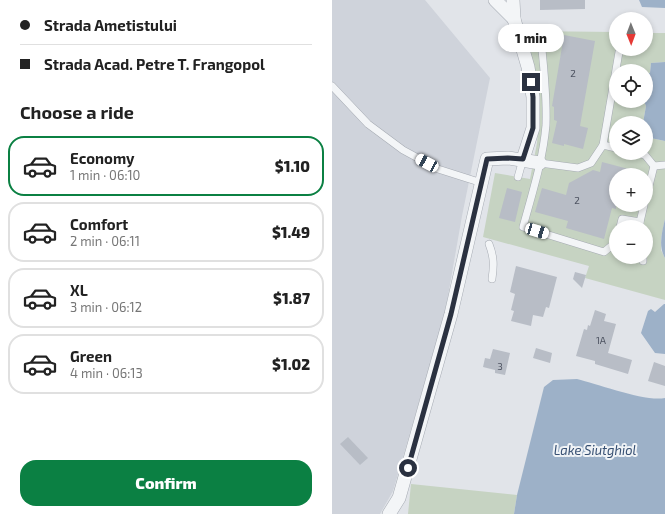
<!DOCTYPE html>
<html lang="en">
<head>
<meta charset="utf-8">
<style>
	:root { --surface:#fff; --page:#f6f6f6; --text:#222; --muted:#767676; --line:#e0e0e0; --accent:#0b8043 }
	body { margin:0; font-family:"Exo 2",sans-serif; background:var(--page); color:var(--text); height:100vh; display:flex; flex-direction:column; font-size:15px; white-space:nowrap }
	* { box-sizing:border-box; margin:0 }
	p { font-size:13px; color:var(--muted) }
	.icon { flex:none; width:22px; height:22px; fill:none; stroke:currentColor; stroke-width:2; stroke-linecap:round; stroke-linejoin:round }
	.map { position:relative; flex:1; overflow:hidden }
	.details { display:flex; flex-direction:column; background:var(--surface); width:332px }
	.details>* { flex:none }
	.banner { display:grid; align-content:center; height:88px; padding:0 20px; background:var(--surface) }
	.needle { width:26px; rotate:179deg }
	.controls { position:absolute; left:277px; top:12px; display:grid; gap:8px }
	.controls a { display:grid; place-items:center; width:44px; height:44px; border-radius:50%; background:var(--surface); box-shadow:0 2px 6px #0003; font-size:20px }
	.end { position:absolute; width:18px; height:18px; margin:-9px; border:5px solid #2a3140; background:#fff; box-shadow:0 0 0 2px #fff }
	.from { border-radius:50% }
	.bubble { position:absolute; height:28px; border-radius:14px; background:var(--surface); box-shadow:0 2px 6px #0003; font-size:13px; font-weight:800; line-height:28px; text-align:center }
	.car { position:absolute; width:12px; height:24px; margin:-12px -6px; border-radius:5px; box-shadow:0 0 3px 1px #0007; background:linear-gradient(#fff 24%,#345 0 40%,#fff 0 76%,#345 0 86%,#fff 0) }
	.banner b { display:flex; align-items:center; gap:14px; height:38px; font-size:15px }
	.banner b+b { border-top:1px solid var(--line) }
	.banner i { width:10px; height:10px; background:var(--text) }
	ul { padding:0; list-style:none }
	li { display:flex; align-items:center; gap:12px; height:60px; margin:0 8px 6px; padding:0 12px; border:2px solid var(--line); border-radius:16px }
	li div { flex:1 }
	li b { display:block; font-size:15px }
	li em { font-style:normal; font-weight:800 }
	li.on { border-color:var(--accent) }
	li>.icon { width:36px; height:36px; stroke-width:1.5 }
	h2 { padding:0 20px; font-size:18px; line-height:48px }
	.cta { display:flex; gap:8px; margin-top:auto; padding:8px 20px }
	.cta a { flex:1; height:46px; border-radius:16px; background:var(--accent); color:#fff; font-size:16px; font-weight:800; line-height:46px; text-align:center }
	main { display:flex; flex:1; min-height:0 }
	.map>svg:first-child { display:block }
	.built { fill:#cfd3db }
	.green { fill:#c6d3c2; fill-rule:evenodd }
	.water { fill:#9db1c8 }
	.building { fill:#b8bdc6 }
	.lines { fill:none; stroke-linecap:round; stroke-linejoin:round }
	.lane-casing { stroke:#a6abb3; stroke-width:8 }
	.street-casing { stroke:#a6abb3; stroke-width:14 }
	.lane { stroke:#f3f5f7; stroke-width:7 }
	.street { stroke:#f3f5f7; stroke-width:13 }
	.route { stroke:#2a3140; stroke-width:5 }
	.labels { text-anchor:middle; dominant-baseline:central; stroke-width:4; stroke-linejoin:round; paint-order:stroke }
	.number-label { font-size:10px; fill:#4e5462 }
	.water-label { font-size:13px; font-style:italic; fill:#364f72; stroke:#f0f3f6 }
</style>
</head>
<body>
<main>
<section class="details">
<div class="banner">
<b><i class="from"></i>Strada Ametistului</b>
<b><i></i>Strada Acad. Petre T. Frangopol</b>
</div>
<h2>Choose a ride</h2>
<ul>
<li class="on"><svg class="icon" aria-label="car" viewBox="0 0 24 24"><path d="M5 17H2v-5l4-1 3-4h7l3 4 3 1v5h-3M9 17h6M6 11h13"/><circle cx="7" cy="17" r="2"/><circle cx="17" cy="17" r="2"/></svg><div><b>Economy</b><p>1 min · 06:10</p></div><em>$1.10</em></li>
<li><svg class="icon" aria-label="car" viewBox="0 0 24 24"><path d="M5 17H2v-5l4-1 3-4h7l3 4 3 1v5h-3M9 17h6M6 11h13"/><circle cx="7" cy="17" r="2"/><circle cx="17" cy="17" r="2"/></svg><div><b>Comfort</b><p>2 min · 06:11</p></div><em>$1.49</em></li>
<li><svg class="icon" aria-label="car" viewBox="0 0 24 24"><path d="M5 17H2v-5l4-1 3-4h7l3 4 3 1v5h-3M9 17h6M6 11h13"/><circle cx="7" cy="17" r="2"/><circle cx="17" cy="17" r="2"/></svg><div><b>XL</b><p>3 min · 06:12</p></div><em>$1.87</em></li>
<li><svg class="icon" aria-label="car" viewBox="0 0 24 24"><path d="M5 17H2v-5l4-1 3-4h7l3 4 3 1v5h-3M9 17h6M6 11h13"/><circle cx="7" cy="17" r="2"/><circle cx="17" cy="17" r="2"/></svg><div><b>Green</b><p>4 min · 06:13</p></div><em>$1.02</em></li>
</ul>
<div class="cta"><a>Confirm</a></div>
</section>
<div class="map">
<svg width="333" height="514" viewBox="0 0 333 514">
	<rect width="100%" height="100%" fill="#e1e4e9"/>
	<path class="built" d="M0,0H93L158,78L130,216L113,313L61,491L48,514H0Z"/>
	<g class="green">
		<path d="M194,31L284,32V49H314V33H333V62L319,63L318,73H314V71H284V101H312L314,106L311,123H284V153H314V137L333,141V219L329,238V250L333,258V300L253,278L257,266L151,237L163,173L198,179L205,143L208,105ZM284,175H314V205H284ZM284,227H314V257H284Z"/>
		<path d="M79,484L185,495L182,514H76Z"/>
	</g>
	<g class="water">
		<path d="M307,0H333V8L310,7Z"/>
		<path d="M333,62V141L314,137V123H311L314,106L312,101H314V73H318L319,63Z"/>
		<path d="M333,219V258C326,246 330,232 333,219Z"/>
		<path d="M332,304H333V354L323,353L309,333L316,311L319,309L323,312Z"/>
		<path d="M245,379C266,384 313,402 333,398V514H182L185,495L212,387L221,380Z"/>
	</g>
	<g class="building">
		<path d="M208,0H253V9L208,10Z"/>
		<path d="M232,35L263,41L248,126L256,128L251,149L232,144V146L220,143L225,121L222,120V107L220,106Z"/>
		<path d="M270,162L308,172V175H284V209L280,208L272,239L234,228L236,221L203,212L210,188L234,195L237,183L261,170L268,172Z"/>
		<path d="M175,188L190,192L183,222L167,218Z"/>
		<path d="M184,266L225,277L217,308L214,307L211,317L201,315L199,326L179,321L182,311L179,310L183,294L178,292Z"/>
		<path d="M243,272L254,275L250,288L241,279Z"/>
		<path d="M263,310L274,314L272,321L284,324L276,353L300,360L296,374L263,364V361L244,356L252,329L255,330L256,325L258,326Z"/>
		<path d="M204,348L220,353L218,363L201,358Z"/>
		<path d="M161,349L178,353L173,375L163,373V370L151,367L153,358L158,359Z"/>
		<path d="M322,362L333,366V386L316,381Z"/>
		<path d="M16,437L36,458L28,465L8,444Z"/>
	</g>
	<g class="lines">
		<g class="lane-casing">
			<g id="lane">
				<path d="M209,40C212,68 215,97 214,125C211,160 200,194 191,227L272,252L284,242"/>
				<path d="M0,86L36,124L71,150L106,169L150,183"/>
				<path d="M271,145L287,52"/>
				<path d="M305,153L313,155L322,166L314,198"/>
				<path d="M208,163L246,168L259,163L271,145L284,148"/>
				<path d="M322,166L333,165"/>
				<path d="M186,177L191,159"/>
				<path d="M288,227L290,219L308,222"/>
				<path d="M308,227V222L312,205"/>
				<path d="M157,244C162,257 162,265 160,279"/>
				<path d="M311,257V261"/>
			</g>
		</g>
		<g class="street-casing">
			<g id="street">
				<path d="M163,0L182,19"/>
				<path d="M181,0L182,19L196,67L201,97V128L191,159"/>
				<path d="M57,514L67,498L119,314L155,159L176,158L208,163"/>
			</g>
		</g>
		<use href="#lane" class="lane"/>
		<use href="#street" class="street"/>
	</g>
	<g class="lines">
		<path class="route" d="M76,468L119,314L155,159L176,158L191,159L201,128V97L199,82"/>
	</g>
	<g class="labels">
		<g class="number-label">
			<text x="241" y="73">2</text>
			<text x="245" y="200">2</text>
			<text x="269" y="340">1A</text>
			<text x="168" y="366">3</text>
		</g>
		<g class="water-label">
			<text x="263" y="450">Lake Siutghiol</text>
		</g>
	</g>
</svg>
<div class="controls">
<a><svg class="needle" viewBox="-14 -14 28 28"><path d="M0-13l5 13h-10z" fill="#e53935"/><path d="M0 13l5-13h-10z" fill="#767676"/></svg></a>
<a><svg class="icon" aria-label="locate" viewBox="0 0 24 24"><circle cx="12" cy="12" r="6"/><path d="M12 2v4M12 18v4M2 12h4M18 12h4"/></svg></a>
<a><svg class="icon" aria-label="layers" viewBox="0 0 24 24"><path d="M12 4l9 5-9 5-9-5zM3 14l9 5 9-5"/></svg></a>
<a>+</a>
<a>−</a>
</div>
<i class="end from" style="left:76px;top:468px"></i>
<i class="end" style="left:199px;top:82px"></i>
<div class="bubble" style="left:166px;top:24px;width:66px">1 min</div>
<i class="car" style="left:95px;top:163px;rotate:298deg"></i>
<i class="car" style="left:205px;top:231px;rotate:107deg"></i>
</div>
</main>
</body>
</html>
